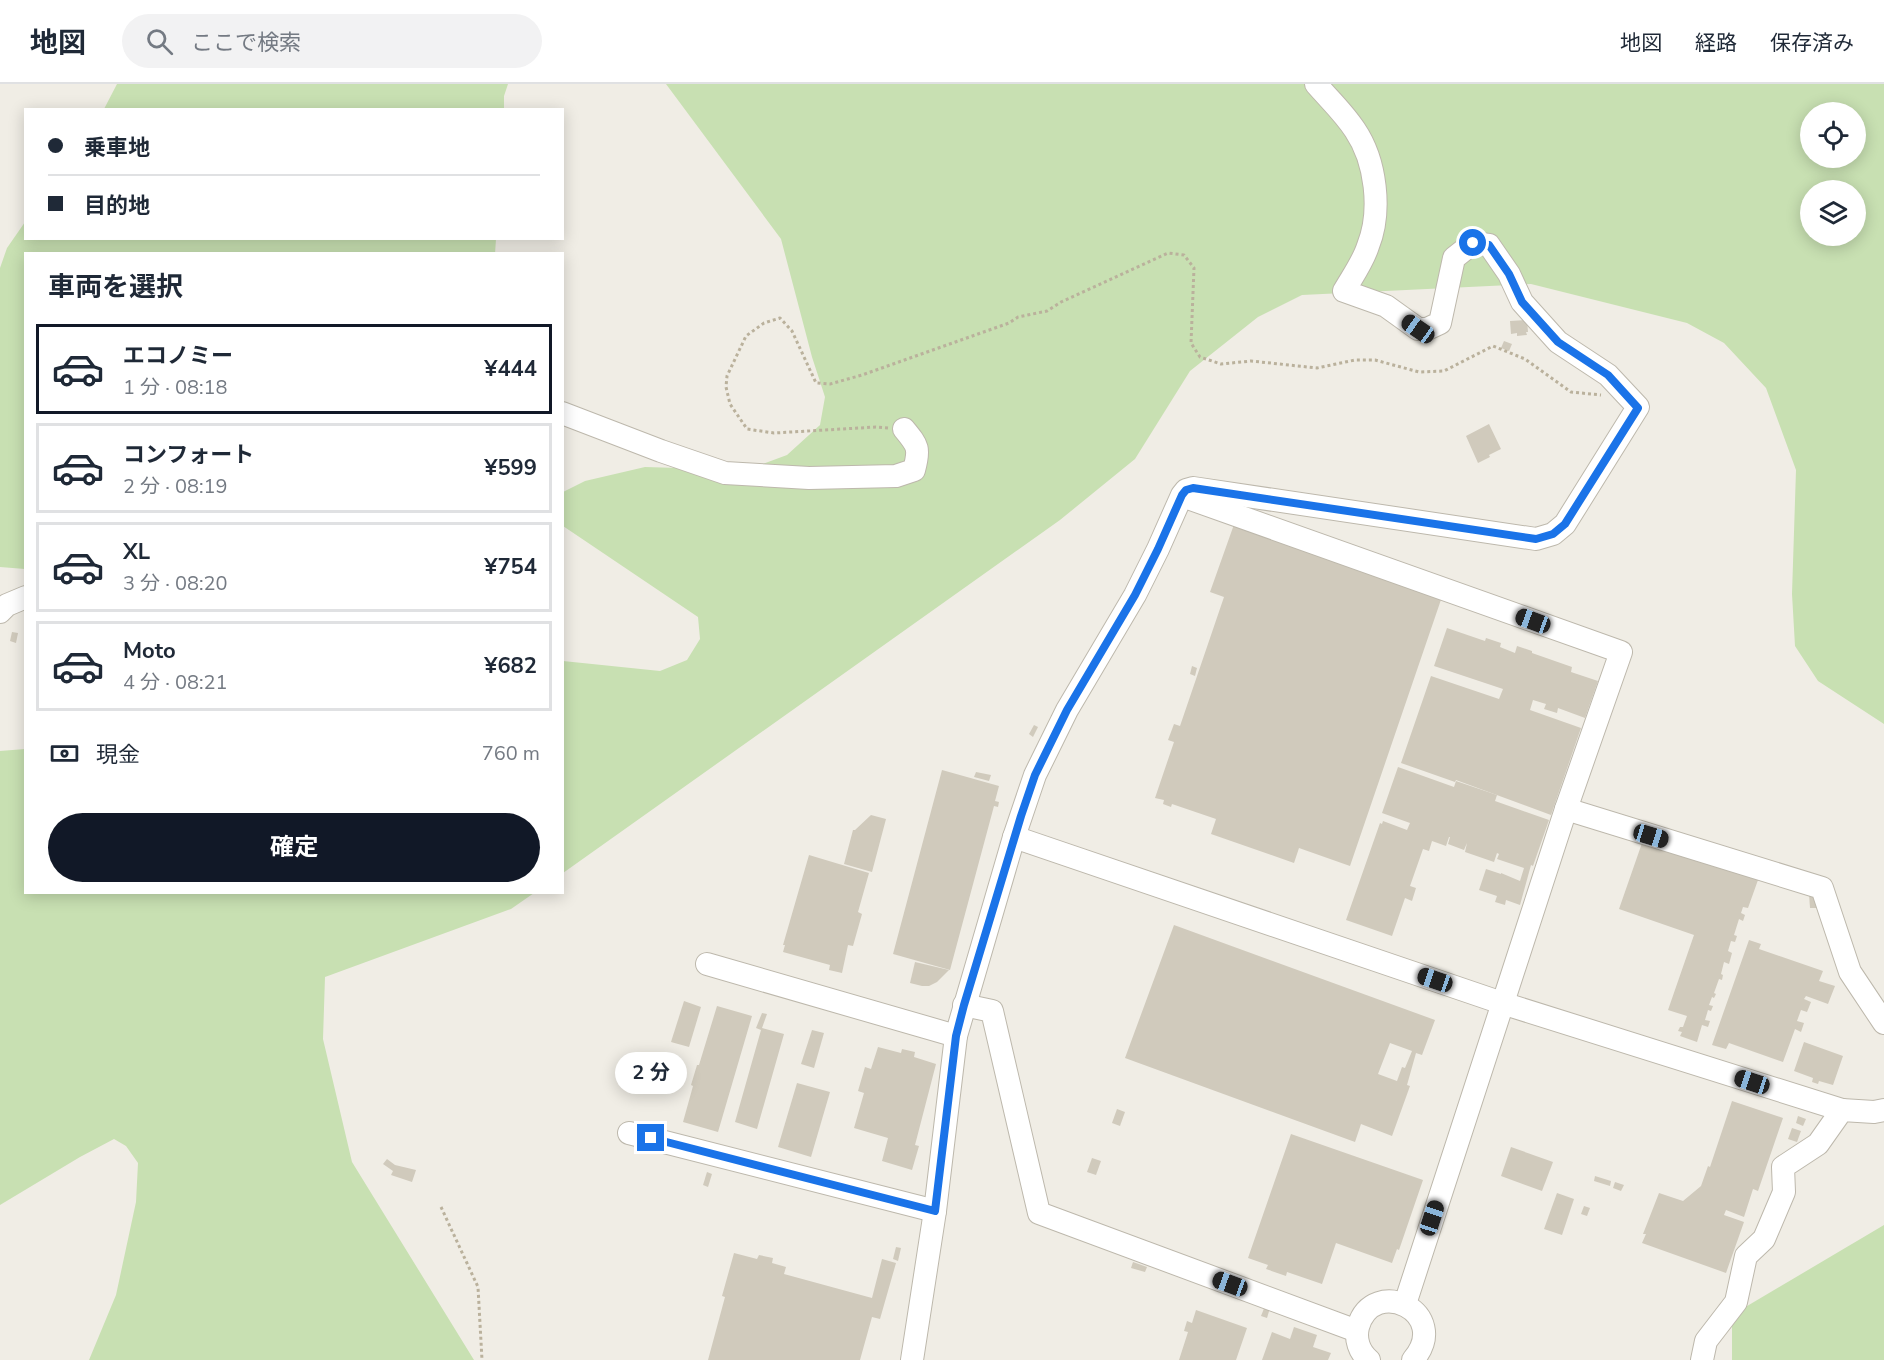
<!DOCTYPE html>
<html lang="ja">
<head>
<meta charset="utf-8">
<style>
	:root { --surface:#fff; --page:#f2f2f3; --text:#1f2937; --muted:#747a83; --line:#e0e1e3; --accent:#111827 }
	body { margin:0; font-family:"Nunito Sans","Noto Sans JP",sans-serif; background:var(--page); color:var(--text); height:100vh; display:flex; flex-direction:column; font-size:22px; white-space:nowrap }
	* { box-sizing:border-box; margin:0 }
	p { font-size:20px; color:var(--muted) }
	.icon { flex:none; width:33px; height:33px; fill:none; stroke:currentColor; stroke-width:2; stroke-linecap:round; stroke-linejoin:round }
	.map { position:relative; flex:1; overflow:hidden }
	.panel { position:absolute; left:24px; top:168px; width:540px; height:642px; display:flex; flex-direction:column; background:var(--surface); border-radius:0px; box-shadow:0 3px 15px #0003 }
	.panel>* { flex:none }
	.hud { position:absolute; left:24px; top:24px; width:540px; height:132px; border-radius:0px; box-shadow:0 3px 15px #0003; display:grid; align-content:center; height:132px; padding:0 24px; background:var(--surface) }
	.tools { position:absolute; left:1800px; top:18px; display:grid; gap:12px }
	.tools a { display:grid; place-items:center; width:66px; height:66px; border-radius:50%; background:var(--surface); box-shadow:0 3px 15px #0003; font-size:30px }
	.end { position:absolute; width:27px; height:27px; margin:-14px; border:8px solid #1a73e8; background:#fff; box-shadow:0 0 0 3px #fff }
	.from { border-radius:50% }
	.bubble { position:absolute; height:42px; border-radius:21px; background:var(--surface); box-shadow:0 3px 15px #0003; font-size:20px; font-weight:700; line-height:42px; text-align:center }
	.car { position:absolute; width:18px; height:36px; margin:-18px -9px; border-radius:8px; box-shadow:0 0 4px 2px #0007; background:linear-gradient(#222 24%,#8ab4d8 0 40%,#222 0 76%,#8ab4d8 0 86%,#222 0) }
	.hud b { display:flex; align-items:center; gap:21px; height:57px; font-size:22px }
	.hud b+b { border-top:2px solid var(--line) }
	.hud i { width:15px; height:15px; background:var(--text) }
	ul { padding:0; list-style:none }
	li { display:flex; align-items:center; gap:18px; height:90px; margin:0 12px 9px; padding:0 12px; border:3px solid var(--line); border-radius:0px }
	li div { flex:1 }
	li b { display:block; font-size:22px }
	li em { font-style:normal; font-weight:700 }
	li.selected { border-color:var(--accent) }
	li>.icon { width:54px; height:54px; stroke-width:1.5 }
	h2 { padding:0 24px; font-size:27px; line-height:72px }
	.pay { display:flex; align-items:center; gap:15px; height:66px; padding:0 24px; font-size:22px }
	.pay p { margin-inline-start:auto }
	.button { display:flex; gap:12px; margin-top:auto; padding:12px 24px }
	.button a { flex:1; height:69px; border-radius:36px; background:var(--accent); color:#fff; font-size:24px; font-weight:700; line-height:69px; text-align:center }
	header { display:flex; align-items:center; gap:36px; box-sizing:border-box; height:84px; padding:0 30px; background:var(--surface); border-bottom:2px solid var(--line) }
	header strong { font-size:28px }
	nav { display:flex; gap:33px; margin-inline-start:auto; font-size:21px }
	.search { width:420px; height:54px; background:var(--page); display:flex; align-items:center; gap:15px; box-sizing:border-box; padding:0 21px; border-radius:33px; color:var(--muted); font-size:22px }
	.map>svg:first-child { display:block }
	.green { fill:#c8e0b2; fill-rule:evenodd }
	.building { fill:#d0cabc; fill-rule:evenodd }
	.lines { fill:none; stroke-linecap:round; stroke-linejoin:round }
	.minor-casing { stroke:#bdb8ac; stroke-width:24 }
	.path { stroke:#bab19c; stroke-width:3; stroke-dasharray:3 3; stroke-linecap:butt }
	.minor { stroke:#fff; stroke-width:22 }
	.route { stroke:#1a73e8; stroke-width:8 }
</style>
</head>
<body>
<header>
<strong>地図</strong>
<div class="search"><svg class="icon" aria-label="search" viewBox="0 0 24 24"><circle cx="10" cy="10" r="6"/><path d="M15 15l6 6"/></svg>ここで検索</div>
<nav><a>地図</a><a>経路</a><a>保存済み</a></nav>
</header>
<div class="map">
<svg width="1884" height="1276" viewBox="0 0 1884 1276">
	<rect width="100%" height="100%" fill="#f0ede5"/>
	<g class="green">
		<path d="M117,0H508L504,12V25H104Z"/>
		<path d="M666,0H1884V640L1818,597L1795,562L1792,510L1796,386L1766,304L1724,259L1687,239L1531,200L1302,211L1258,233L1190,287L1135,375L1060,436L563,789V577L660,587L687,576L700,555L698,533L563,442V408L585,397L645,383L746,386L787,371L820,341L825,313L812,273L781,155ZM1810,28H1856V74H1810ZM1810,106H1856V152H1810Z"/>
		<path d="M25,138L26,154L496,155L495,170H26L25,485L0,483V184L7,164Z"/>
		<path d="M25,665L26,808L534,809L511,825L325,893L323,955L352,1078L474,1276H89L116,1211L136,1118L138,1079L126,1062L114,1055L80,1073L0,1121V667Z"/>
		<path d="M1884,1141V1276H1732V1231Z"/>
	</g>
	<g class="building">
		<path d="M1527,236L1528,248H1526L1527,251L1517,252V249L1511,250L1510,237Z"/>
		<path d="M1504,257L1512,260L1509,267L1501,264Z"/>
		<path d="M1489,340L1501,365L1489,371L1490,373L1478,379L1466,352Z"/>
		<path d="M1237,432L1445,504L1350,782L1299,764L1294,779L1211,750L1216,735L1172,720L1171,723L1163,720L1164,716L1155,714L1174,658L1168,656L1174,640L1180,642L1224,513L1210,508Z"/>
		<path d="M1447,544L1485,557L1486,554L1501,559L1500,563L1515,569L1517,562L1532,567V569L1572,583L1571,588L1598,597L1585,634L1558,624L1557,629L1544,625L1546,620L1533,616L1530,626L1581,644L1551,731L1456,696L1455,698L1401,679L1431,592L1499,615L1503,605L1434,582Z"/>
		<path d="M12,548L18,549L16,559L10,557Z"/>
		<path d="M1192,582L1197,584L1195,592L1190,590Z"/>
		<path d="M1034,641L1038,643L1033,653L1029,650Z"/>
		<path d="M1398,683L1454,703L1456,697L1497,711L1495,717L1549,736L1533,782L1531,781L1520,821L1506,816L1505,821L1495,818L1497,812L1479,806L1486,785L1501,790V789L1520,797L1524,784L1497,775L1499,770L1497,769L1494,778L1465,768L1467,759L1464,766L1448,760L1450,753H1449L1446,762L1432,757L1429,767L1423,765L1410,802L1416,804L1412,817L1405,814L1392,852L1346,836L1380,739L1382,740L1383,737L1407,746L1410,739L1382,729Z"/>
		<path d="M942,686L999,702L995,717L999,718L998,723L994,722L950,886L893,870Z"/>
		<path d="M976,688L991,691L989,697L974,693Z"/>
		<path d="M871,731L886,735L872,788L844,780L853,746H855Z"/>
		<path d="M1642,759L1758,796L1748,824L1743,823L1741,829L1745,831L1743,837L1739,835L1734,851L1737,852L1735,858L1731,857L1728,867L1732,869L1729,880L1724,878L1721,890L1723,891L1722,896L1719,895L1714,909L1716,910L1714,914L1712,913L1709,921L1713,922L1711,927L1708,926L1705,936L1710,937L1708,943L1702,941L1697,958L1680,952L1682,948L1678,947L1680,943H1683L1687,932L1668,926L1694,851L1619,825Z"/>
		<path d="M809,771L869,789L858,828L862,830L853,862L848,861L842,889L829,886L830,881L783,868L785,861H783Z"/>
		<path d="M1809,810H1817L1818,824H1810Z"/>
		<path d="M1174,841L1435,936L1422,971L1416,969L1407,1001L1410,1002L1392,1052L1361,1040L1355,1058L1125,974ZM1390,959L1412,967L1405,984L1402,983L1397,997L1378,990Z"/>
		<path d="M1749,856L1761,860L1759,865L1823,887L1819,897L1835,902L1828,920L1806,912L1804,915L1811,918L1807,928L1801,926L1797,937L1804,939L1801,948L1795,945L1783,978L1729,959L1726,965L1712,961Z"/>
		<path d="M915,878L949,886L937,898L929,902H922L910,899Z"/>
		<path d="M684,917L701,923L689,963L671,958Z"/>
		<path d="M717,922L752,932L718,1048L683,1038L693,1002L691,1001L697,981H699Z"/>
		<path d="M762,929L767,930L762,944L784,950L757,1045L735,1038L761,946L756,944Z"/>
		<path d="M812,946L824,949L814,984L801,980Z"/>
		<path d="M1804,958L1843,972L1833,1001L1819,997L1818,1000L1812,998L1813,994L1794,987Z"/>
		<path d="M878,963L901,969L902,965L915,968L914,973L936,980L915,1061L919,1062L912,1086L882,1077L888,1054L854,1044L864,1009L858,1007L865,983L871,985Z"/>
		<path d="M797,999L830,1008L811,1073L778,1063Z"/>
		<path d="M1732,1017L1783,1034L1758,1107L1753,1105L1744,1133L1726,1126L1724,1131L1744,1138L1726,1189L1642,1159L1646,1150H1643L1659,1109L1683,1117L1701,1102L1708,1082L1710,1083Z"/>
		<path d="M1117,1025L1125,1028L1120,1042L1112,1039Z"/>
		<path d="M1798,1032L1806,1035L1803,1042L1796,1039Z"/>
		<path d="M1792,1044L1801,1047L1797,1058L1788,1055Z"/>
		<path d="M1291,1050L1423,1096L1399,1166L1397,1165L1392,1179L1336,1159L1322,1200L1287,1188L1286,1192L1266,1185L1268,1181L1248,1174Z"/>
		<path d="M1511,1063L1553,1078L1542,1107L1501,1092Z"/>
		<path d="M1092,1074L1101,1077L1096,1091L1087,1088Z"/>
		<path d="M387,1075L395,1081L416,1086L412,1098L391,1091L393,1087L383,1080Z"/>
		<path d="M707,1088L712,1090L708,1103L703,1101Z"/>
		<path d="M1595,1092L1611,1097L1610,1102L1594,1097Z"/>
		<path d="M1615,1098L1624,1101L1621,1107L1613,1104Z"/>
		<path d="M1557,1109L1574,1115L1562,1151L1544,1145Z"/>
		<path d="M1584,1122L1590,1124L1587,1132L1581,1130Z"/>
		<path d="M896,1163L901,1164L898,1177L893,1175Z"/>
		<path d="M734,1169L757,1175L759,1171L773,1174L772,1179L786,1183L784,1190L872,1214L882,1175L896,1179L880,1235L872,1233L860,1276H708L725,1213L722,1212Z"/>
		<path d="M1133,1178L1147,1183L1145,1188L1131,1184Z"/>
		<path d="M1265,1222L1270,1224L1267,1234L1261,1232Z"/>
		<path d="M1196,1226L1247,1244L1236,1276H1179L1188,1248L1184,1247L1187,1237L1192,1239Z"/>
		<path d="M1294,1243L1317,1251L1313,1263L1331,1269L1328,1276H1262L1272,1248L1290,1255Z"/>
	</g>
	<g class="lines">
		<g class="minor-casing">
			<g id="minor">
				<path d="M562,329L661,367L725,389L809,394L896,392L914,386C920,364 918,362 904,345"/>
				<path d="M1185,413L1621,568L1566,725L1405,1220"/>
				<path d="M0,528L7,521L26,513"/>
				<path d="M1566,725L1822,804L1850,888L1884,939"/>
				<path d="M1014,753L1502,919L1842,1026"/>
				<path d="M707,880L956,952"/>
				<path d="M964,921L992,927L1039,1129L1357,1247"/>
				<path d="M629,1049L935,1127"/>
				<path d="M912,1276L935,1127L956,952L1014,753L1035,691L1067,626L1135,511L1158,465L1182,411L1186,406L1193,404L1536,455L1553,450L1565,440L1638,323L1608,291L1558,258L1522,218L1509,190L1489,161L1473,159L1454,174L1440,239L1427,245H1418L1386,222L1344,207C1352,193 1363,178 1368,162C1382,127 1376,77 1355,46C1344,29 1329,15 1316,0"/>
				<path d="M1369,1276C1359,1268 1355,1255 1358,1243C1373,1190 1453,1229 1413,1276"/>
				<path d="M1702,1276L1706,1257L1736,1218L1746,1172L1764,1155L1784,1108L1783,1083L1818,1060L1842,1026L1874,1028L1884,1026"/>
			</g>
		</g>
		<g class="path">
			<path d="M888,344L876,343L774,349L747,345L730,320L726,303L727,292L746,252L764,239L780,234L792,247L816,299L830,300L862,291L1009,239L1018,233L1047,227L1061,218L1168,169L1184,171L1194,184L1191,259L1200,273L1221,280L1251,277L1317,284L1355,276H1375L1419,288L1444,287L1493,262L1525,275L1571,308L1601,311"/>
			<path d="M441,1123L478,1203L482,1276"/>
		</g>
		<use href="#minor" class="minor"/>
	</g>
	<g class="lines">
		<path class="route" d="M651,1054L935,1127L956,952L964,921L1021,732L1035,691L1067,626L1135,511L1158,465L1182,411L1186,406L1193,404L1536,455L1553,450L1565,440L1638,324L1608,291L1558,258L1522,218L1509,190L1489,161L1473,159"/>
	</g>
</svg>
<div class="tools">
<a><svg class="icon" aria-label="locate" viewBox="0 0 24 24"><circle cx="12" cy="12" r="6"/><path d="M12 2v4M12 18v4M2 12h4M18 12h4"/></svg></a>
<a><svg class="icon" aria-label="layers" viewBox="0 0 24 24"><path d="M12 4l9 5-9 5-9-5zM3 14l9 5 9-5"/></svg></a>
</div>
<i class="end from" style="left:1473px;top:159px"></i>
<i class="end" style="left:651px;top:1054px"></i>
<div class="bubble" style="left:615px;top:968px;width:72px">2 分</div>
<i class="car" style="left:1418px;top:245px;rotate:305deg"></i>
<i class="car" style="left:1533px;top:537px;rotate:290deg"></i>
<i class="car" style="left:1651px;top:752px;rotate:107deg"></i>
<i class="car" style="left:1435px;top:896px;rotate:289deg"></i>
<i class="car" style="left:1752px;top:998px;rotate:288deg"></i>
<i class="car" style="left:1432px;top:1134px;rotate:18deg"></i>
<i class="car" style="left:1230px;top:1200px;rotate:290deg"></i>
<div class="hud">
<b><i class="from"></i>乗車地</b>
<b><i></i>目的地</b>
</div>
<section class="panel">
<h2>車両を選択</h2>
<ul>
<li class="selected"><svg class="icon" aria-label="car" viewBox="0 0 24 24"><path d="M5 17H2v-5l4-1 3-4h7l3 4 3 1v5h-3M9 17h6M6 11h13"/><circle cx="7" cy="17" r="2"/><circle cx="17" cy="17" r="2"/></svg><div><b>エコノミー</b><p>1 分 · 08:18</p></div><em>¥444</em></li>
<li><svg class="icon" aria-label="car" viewBox="0 0 24 24"><path d="M5 17H2v-5l4-1 3-4h7l3 4 3 1v5h-3M9 17h6M6 11h13"/><circle cx="7" cy="17" r="2"/><circle cx="17" cy="17" r="2"/></svg><div><b>コンフォート</b><p>2 分 · 08:19</p></div><em>¥599</em></li>
<li><svg class="icon" aria-label="car" viewBox="0 0 24 24"><path d="M5 17H2v-5l4-1 3-4h7l3 4 3 1v5h-3M9 17h6M6 11h13"/><circle cx="7" cy="17" r="2"/><circle cx="17" cy="17" r="2"/></svg><div><b>XL</b><p>3 分 · 08:20</p></div><em>¥754</em></li>
<li><svg class="icon" aria-label="car" viewBox="0 0 24 24"><path d="M5 17H2v-5l4-1 3-4h7l3 4 3 1v5h-3M9 17h6M6 11h13"/><circle cx="7" cy="17" r="2"/><circle cx="17" cy="17" r="2"/></svg><div><b>Moto</b><p>4 分 · 08:21</p></div><em>¥682</em></li>
</ul>
<div class="pay"><svg class="icon" aria-label="cash" viewBox="0 0 24 24"><path d="M3 7h18v10H3z"/><circle cx="12" cy="12" r="2"/></svg>現金<p>760 m</p></div>
<div class="button"><a>確定</a></div>
</section>
</div>
</body>
</html>
